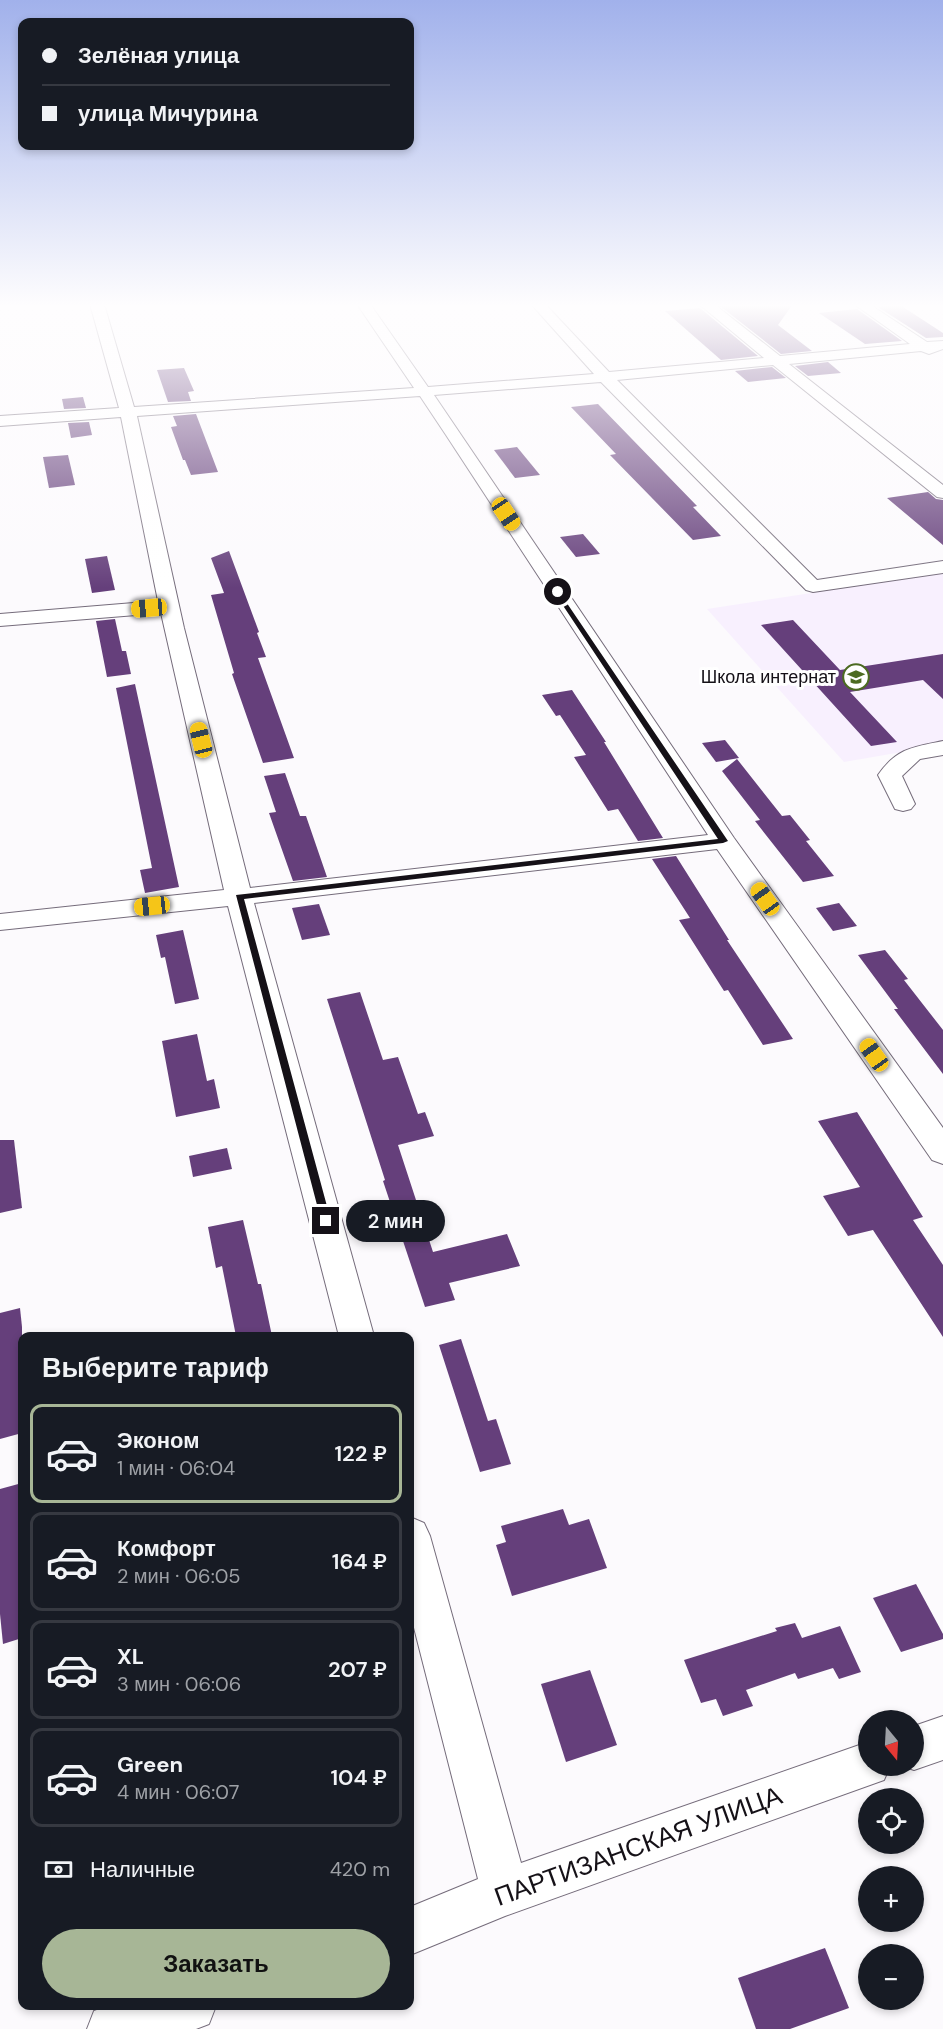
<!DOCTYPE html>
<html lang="ru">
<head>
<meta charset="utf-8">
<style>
	:root { --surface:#171b24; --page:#242831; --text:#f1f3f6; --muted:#9ea1a6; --line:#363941; --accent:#a7b696 }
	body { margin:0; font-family:"DM Sans",sans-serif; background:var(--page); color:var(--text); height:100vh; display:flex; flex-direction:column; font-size:22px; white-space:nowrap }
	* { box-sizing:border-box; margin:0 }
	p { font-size:20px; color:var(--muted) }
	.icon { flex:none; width:33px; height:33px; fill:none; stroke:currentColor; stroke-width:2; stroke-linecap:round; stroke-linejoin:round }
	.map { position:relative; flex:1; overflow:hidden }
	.drawer { position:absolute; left:18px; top:1332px; width:396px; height:678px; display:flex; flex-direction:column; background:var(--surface); border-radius:12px; box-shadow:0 3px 9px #0003 }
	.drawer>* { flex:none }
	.top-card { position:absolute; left:18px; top:18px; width:396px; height:132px; border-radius:12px; box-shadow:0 3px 9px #0003; display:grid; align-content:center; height:132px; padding:0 24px; background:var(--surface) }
	.needle { width:39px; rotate:162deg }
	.buttons { position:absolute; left:858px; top:1710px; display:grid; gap:12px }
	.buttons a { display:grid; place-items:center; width:66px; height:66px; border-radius:50%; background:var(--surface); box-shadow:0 3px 9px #0003; font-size:30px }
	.end { position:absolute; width:27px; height:27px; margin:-14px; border:8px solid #151117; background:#fff; box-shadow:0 0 0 3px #fff }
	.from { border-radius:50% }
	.bubble { position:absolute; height:42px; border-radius:21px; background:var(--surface); box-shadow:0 3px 9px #0003; font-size:20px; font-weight:600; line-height:42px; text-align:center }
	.car { position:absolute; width:18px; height:36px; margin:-18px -9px; border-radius:8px; box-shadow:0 0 4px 2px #0007; background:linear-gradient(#f5c518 24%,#345 0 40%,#f5c518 0 76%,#345 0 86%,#f5c518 0) }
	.top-card b { display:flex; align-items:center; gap:21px; height:57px; font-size:22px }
	.top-card b+b { border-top:2px solid var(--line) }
	.top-card i { width:15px; height:15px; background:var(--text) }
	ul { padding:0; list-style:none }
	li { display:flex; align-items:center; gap:18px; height:99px; margin:0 12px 9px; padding:0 12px; border:3px solid var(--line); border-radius:12px }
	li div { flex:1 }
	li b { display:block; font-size:22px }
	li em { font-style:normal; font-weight:600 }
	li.current { border-color:var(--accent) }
	li>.icon { width:54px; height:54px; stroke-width:1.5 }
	h2 { padding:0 24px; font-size:27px; line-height:72px }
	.pay { display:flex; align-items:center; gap:15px; height:66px; padding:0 24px; font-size:22px }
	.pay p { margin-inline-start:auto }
	.cta { display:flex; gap:12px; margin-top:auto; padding:12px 24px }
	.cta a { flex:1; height:69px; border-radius:36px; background:var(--accent); color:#111; font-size:24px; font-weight:600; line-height:69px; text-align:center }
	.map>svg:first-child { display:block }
	.built { fill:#f8f0fe }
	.building { fill:#653f7b }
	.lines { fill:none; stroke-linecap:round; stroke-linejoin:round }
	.street-casing { stroke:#756c7b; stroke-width:2 }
	.street { fill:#fff; fill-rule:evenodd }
	.route { fill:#151117 }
	.labels { text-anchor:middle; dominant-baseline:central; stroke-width:6; stroke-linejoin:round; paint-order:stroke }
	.far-poi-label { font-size:18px; fill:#151117; stroke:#fff; text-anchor:end }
	.near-street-label { font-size:26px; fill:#151117; stroke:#fff }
</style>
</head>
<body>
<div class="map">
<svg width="943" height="2029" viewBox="0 0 943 2029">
	<rect width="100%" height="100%" fill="#fcfafd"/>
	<path class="built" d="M943,573V745L844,762L707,609Z"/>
	<g class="building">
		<path d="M737,304H793L778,325L812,351L781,354L720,306Z"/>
		<path d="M900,305L943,333V337L926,338L878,307Z"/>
		<path d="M700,308L758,356L721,360L665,311Z"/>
		<path d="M857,309L902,341L865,344L819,313Z"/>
		<path d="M828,362L841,373L808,376L795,366Z"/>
		<path d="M772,367L786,378L748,382L735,371Z"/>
		<path d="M184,368L194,391L188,392L191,401L168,402L157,370Z"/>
		<path d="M83,397L86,408L64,409L62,399Z"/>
		<path d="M598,404L697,506L693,507L721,536L693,540L610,455L616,454L571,407Z"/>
		<path d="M196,414L218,472L191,475L185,460H183L171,427L177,426L173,416Z"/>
		<path d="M89,422L92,435L71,438L68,423Z"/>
		<path d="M517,447L540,475L515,478L494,450Z"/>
		<path d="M68,455L75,485L49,488L43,457Z"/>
		<path d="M928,492L936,499L943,500V545L887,498Z"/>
		<path d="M583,534L600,554L576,557L560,537Z"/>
		<path d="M229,551L259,632L257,633L266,657L258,658L294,758L263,763L232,674L234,673L211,595L224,593L211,558Z"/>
		<path d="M107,556L115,590L92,593L85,559Z"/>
		<path d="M115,619L122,651H126L131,674L107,677L96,621Z"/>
		<path d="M793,620L840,670L943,654V699L923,680L850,692L897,742L871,746L761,625Z"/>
		<path d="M135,684L179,887L145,893L140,870L152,868L116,688Z"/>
		<path d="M572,690L606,742H604L663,838L638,841L618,809L608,811L574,757L586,755L560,715L556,716L542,695Z"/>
		<path d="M725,740L739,758L716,762L702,743Z"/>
		<path d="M737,759L782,816L790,815L810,840L806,841L834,876L803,882L755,821L760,820L722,771Z"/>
		<path d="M285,773L300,816H306L327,877L293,881L269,813L276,812L264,776Z"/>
		<path d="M676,856L729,940H727L793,1039L763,1045L728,990L724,991L679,920L690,918L652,859Z"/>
		<path d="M839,903L857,926L833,931L816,908Z"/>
		<path d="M319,904L330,935L302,940L292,908Z"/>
		<path d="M183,930L199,999L175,1004L165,957L161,958L156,935Z"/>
		<path d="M885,950L908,979L904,980L943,1030V1074L894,1009H898L858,955Z"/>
		<path d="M360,992L383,1060L398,1057L418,1114L425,1112L434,1136L398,1145L433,1252L507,1234L520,1266L449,1283L455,1300L425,1307L383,1181L385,1180L327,999Z"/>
		<path d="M197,1034L207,1081L214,1079L220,1108L176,1117L162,1041Z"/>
		<path d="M857,1112L923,1217L913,1220L943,1265V1337L873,1230L848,1236L823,1196L860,1187L818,1121Z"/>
		<path d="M0,1140H14L22,1208L0,1213Z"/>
		<path d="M227,1148L232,1169L193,1177L189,1156Z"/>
		<path d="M243,1220L258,1284H261L272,1336H236L222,1266L216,1268L208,1227Z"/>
		<path d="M20,1308L22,1327V1433L0,1439V1313Z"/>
		<path d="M461,1339L488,1421L496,1419L511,1464L480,1472L439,1345Z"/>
		<path d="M22,1483V1638L3,1644L0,1614V1489Z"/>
		<path d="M563,1509L569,1525L589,1519L607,1568L512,1596L496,1545L506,1542L501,1526Z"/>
		<path d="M916,1584L943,1634V1639L901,1652L873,1598Z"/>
		<path d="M795,1623L802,1638L840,1626L861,1672L839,1679L833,1668L798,1679L795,1673L746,1690L753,1706L723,1716L716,1699L701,1703L684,1660L777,1631L775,1628Z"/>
		<path d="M590,1670L617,1745L566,1762L541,1684Z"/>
		<path d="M825,1948L849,2008L790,2029H756L738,1978Z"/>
	</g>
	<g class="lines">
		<g class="street-casing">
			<g id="street">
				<path d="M90,304H104L134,407L414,388L357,304H370L428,387L594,374L531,304H545L609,372L764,358L699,304H714L780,356L910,344L854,304H869L927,342L943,341V349L929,354L921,351L789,364L943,485V498L937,497L773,365L617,380L817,580L943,561V573L813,592L806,590L601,382L434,395L734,838L943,1128V1164L932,1160L717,849L254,903L374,1336H339L228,906L0,930V914L224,890L161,613L0,626V614L158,601L121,417L0,426V416L119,408ZM420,396L446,435L708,835L250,888L184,628L137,416Z"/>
				<path d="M943,741V755L920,759L902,776L915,804L911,809L903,811L895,809L878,775C897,748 913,747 943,741Z"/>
				<path d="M410,1517L424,1523L430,1536L521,1863L868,1742V1766H890L884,1780L505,1916L410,1955V1907L478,1879L410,1612Z"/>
				<path d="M943,1716V1760L914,1770L903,1766H914V1726Z"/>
				<path d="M108,2006H216L209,2024L196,2029H87L94,2011Z"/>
			</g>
		</g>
		<use href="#street" class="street"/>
	</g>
	<linearGradient id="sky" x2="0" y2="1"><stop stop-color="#a1b1eb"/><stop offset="0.52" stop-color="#fefdfe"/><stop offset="1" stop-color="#fefdfe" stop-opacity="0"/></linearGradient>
	<rect width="943" height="588" fill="url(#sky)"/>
	<path class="route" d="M558,590L728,841L723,843L244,899L331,1221L326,1225L322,1224L236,895L718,839L554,592Z"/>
	<defs>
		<g id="school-ring" transform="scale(1.35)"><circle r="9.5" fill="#fff" stroke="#4c6b21" stroke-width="1.5"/><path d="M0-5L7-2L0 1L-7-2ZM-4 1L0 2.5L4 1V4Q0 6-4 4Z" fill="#4c6b21"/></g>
	</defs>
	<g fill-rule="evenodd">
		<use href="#school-ring" x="856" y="677"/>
	</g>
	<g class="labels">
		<g class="far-poi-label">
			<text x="836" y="677">Школа интернат</text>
		</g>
		<g class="near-street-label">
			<text transform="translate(638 1846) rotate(-20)">ПАРТИЗАНСКАЯ УЛИЦА</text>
		</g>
	</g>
</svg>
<div class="buttons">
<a><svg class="needle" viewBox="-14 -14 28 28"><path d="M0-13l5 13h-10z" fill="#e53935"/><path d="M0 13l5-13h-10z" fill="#9ea1a6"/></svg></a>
<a><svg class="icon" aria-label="locate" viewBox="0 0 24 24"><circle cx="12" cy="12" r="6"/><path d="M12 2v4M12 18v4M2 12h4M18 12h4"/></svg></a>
<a>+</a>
<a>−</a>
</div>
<i class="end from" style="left:558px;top:592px"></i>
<i class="end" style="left:326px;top:1221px"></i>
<div class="bubble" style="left:346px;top:1200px;width:99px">2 мин</div>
<i class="car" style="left:506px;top:514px;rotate:146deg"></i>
<i class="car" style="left:149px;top:608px;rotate:265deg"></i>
<i class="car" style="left:201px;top:740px;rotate:346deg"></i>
<i class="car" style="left:765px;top:899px;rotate:325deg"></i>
<i class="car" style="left:152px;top:906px;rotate:264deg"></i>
<i class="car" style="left:874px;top:1055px;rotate:325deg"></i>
<div class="top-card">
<b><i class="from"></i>Зелёная улица</b>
<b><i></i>улица Мичурина</b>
</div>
<section class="drawer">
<h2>Выберите тариф</h2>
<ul>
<li class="current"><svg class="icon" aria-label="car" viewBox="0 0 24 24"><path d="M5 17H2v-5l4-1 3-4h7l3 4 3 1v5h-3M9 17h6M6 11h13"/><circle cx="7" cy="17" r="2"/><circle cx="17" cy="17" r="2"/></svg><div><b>Эконом</b><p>1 мин · 06:04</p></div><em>122 ₽</em></li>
<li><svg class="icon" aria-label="car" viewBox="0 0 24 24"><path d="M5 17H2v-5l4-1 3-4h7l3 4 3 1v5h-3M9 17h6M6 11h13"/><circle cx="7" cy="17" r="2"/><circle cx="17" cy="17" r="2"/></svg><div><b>Комфорт</b><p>2 мин · 06:05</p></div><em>164 ₽</em></li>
<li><svg class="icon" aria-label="car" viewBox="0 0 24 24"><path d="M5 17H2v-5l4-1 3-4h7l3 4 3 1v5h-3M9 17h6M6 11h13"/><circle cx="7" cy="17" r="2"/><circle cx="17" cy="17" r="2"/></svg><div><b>XL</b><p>3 мин · 06:06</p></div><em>207 ₽</em></li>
<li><svg class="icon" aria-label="car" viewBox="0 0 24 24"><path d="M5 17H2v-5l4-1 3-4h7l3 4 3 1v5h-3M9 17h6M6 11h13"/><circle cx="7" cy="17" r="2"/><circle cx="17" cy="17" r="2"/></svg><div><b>Green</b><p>4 мин · 06:07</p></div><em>104 ₽</em></li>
</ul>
<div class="pay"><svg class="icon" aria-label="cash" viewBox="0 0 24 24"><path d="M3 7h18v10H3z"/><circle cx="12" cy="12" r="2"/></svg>Наличные<p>420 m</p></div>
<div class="cta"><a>Заказать</a></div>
</section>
</div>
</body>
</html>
